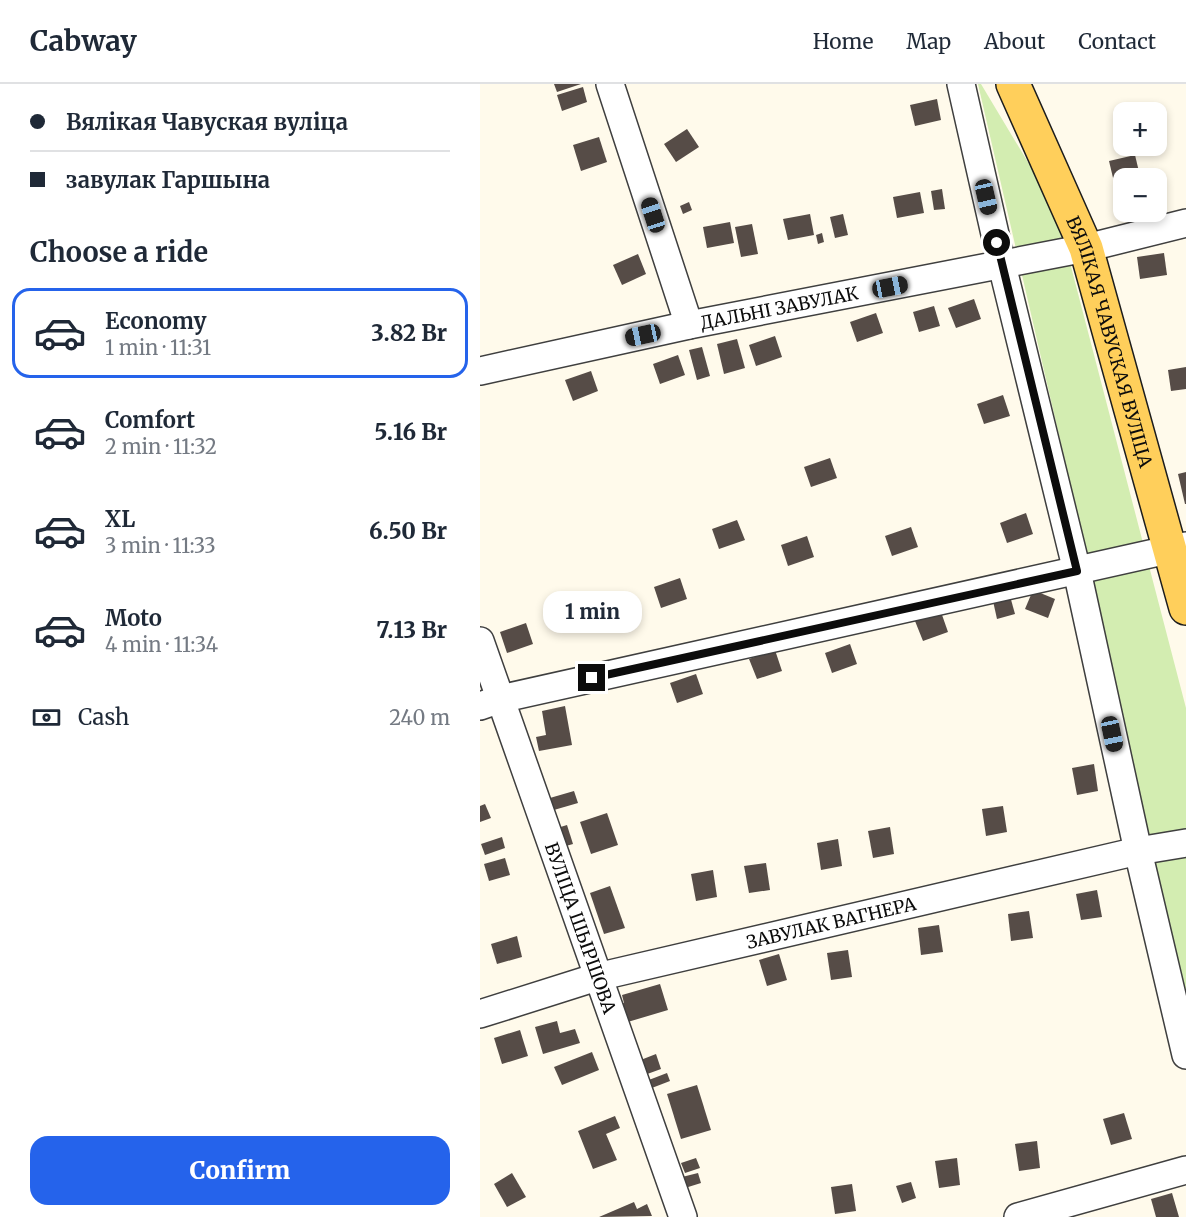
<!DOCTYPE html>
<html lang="en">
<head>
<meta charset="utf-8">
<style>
	:root { --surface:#fff; --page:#f2f2f3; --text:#1f2937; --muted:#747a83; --line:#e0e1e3; --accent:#2563eb }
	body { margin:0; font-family:Merriweather,serif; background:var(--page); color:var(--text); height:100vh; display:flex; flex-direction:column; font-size:22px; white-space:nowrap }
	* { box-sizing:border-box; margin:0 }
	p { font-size:20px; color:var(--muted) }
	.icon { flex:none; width:33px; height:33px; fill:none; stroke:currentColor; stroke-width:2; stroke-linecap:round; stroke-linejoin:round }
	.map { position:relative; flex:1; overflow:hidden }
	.panel { display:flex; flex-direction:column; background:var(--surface); width:480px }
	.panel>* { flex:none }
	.top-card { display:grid; align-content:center; height:132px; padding:0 30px; background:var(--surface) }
	.controls { position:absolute; left:633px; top:18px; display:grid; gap:12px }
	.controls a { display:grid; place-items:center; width:54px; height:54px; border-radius:12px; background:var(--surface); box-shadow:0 3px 9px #0003; font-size:30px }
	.end { position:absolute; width:27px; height:27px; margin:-14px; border:8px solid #0c0c0c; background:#fff; box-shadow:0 0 0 3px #fff }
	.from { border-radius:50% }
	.bubble { position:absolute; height:42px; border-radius:18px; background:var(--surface); box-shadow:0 3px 9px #0003; font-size:20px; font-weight:800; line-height:42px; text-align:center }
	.car { position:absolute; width:18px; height:36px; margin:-18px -9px; border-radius:8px; box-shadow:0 0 4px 2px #0007; background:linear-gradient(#222 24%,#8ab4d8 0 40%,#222 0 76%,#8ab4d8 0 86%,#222 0) }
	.top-card b { display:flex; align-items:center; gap:21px; height:57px; font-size:22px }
	.top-card b+b { border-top:2px solid var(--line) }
	.top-card i { width:15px; height:15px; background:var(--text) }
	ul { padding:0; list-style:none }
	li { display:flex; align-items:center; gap:18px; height:90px; margin:0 12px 9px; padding:0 18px; border:3px solid transparent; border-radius:18px }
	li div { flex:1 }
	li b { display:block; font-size:22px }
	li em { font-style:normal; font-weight:800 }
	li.on { border-color:var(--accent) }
	li>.icon { width:54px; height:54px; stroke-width:1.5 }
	h2 { padding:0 30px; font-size:27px; line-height:72px }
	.pay { display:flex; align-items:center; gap:15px; height:66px; padding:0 30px; font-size:22px }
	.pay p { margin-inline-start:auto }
	.button { display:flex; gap:12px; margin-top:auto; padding:12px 30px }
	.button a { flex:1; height:69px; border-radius:18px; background:var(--accent); color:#fff; font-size:24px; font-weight:800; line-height:69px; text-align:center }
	header { display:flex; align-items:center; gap:36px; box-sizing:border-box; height:84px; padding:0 30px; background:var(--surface); border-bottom:2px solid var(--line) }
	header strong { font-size:28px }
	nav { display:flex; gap:33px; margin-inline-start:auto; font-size:21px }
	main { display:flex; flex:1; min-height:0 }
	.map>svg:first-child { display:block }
	.green { fill:#d3edb1 }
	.building { fill:#564c47 }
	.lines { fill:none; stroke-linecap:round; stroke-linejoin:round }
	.minor-casing { stroke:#3f3f3f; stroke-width:30 }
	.major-casing { stroke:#1d1d1d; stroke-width:36 }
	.minor { stroke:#fff; stroke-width:27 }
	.major { stroke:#ffcf5b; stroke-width:33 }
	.route { stroke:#0c0c0c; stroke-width:8 }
	.labels { text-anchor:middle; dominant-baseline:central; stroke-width:6; stroke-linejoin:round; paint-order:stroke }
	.street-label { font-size:18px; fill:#0c0c0c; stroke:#fff }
</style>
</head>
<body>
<header>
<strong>Cabway</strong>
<nav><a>Home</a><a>Map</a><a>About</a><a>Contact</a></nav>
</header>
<main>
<section class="panel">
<div class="top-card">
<b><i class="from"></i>Вялікая Чавуская вуліца</b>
<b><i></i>завулак Гаршына</b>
</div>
<h2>Choose a ride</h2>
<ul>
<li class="on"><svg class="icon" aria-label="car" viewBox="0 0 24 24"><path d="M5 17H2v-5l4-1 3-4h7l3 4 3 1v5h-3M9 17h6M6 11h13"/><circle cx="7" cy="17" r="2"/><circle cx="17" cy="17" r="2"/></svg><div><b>Economy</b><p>1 min · 11:31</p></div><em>3.82 Br</em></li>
<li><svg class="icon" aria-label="car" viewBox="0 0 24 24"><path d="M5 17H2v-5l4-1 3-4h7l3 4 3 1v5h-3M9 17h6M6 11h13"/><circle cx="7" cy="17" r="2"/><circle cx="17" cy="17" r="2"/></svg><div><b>Comfort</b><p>2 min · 11:32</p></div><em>5.16 Br</em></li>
<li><svg class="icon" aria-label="car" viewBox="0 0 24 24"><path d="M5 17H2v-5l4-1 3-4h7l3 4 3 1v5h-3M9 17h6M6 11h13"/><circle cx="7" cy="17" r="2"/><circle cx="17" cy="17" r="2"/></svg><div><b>XL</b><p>3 min · 11:33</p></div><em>6.50 Br</em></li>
<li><svg class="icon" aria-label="car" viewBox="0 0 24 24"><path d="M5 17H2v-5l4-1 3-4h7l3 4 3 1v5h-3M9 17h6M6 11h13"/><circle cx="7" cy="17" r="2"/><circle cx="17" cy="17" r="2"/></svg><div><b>Moto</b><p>4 min · 11:34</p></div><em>7.13 Br</em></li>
</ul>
<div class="pay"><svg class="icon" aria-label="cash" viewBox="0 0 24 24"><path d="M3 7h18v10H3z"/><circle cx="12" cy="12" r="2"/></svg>Cash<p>240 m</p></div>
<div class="button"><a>Confirm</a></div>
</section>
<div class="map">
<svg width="706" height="1133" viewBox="0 0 706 1133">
	<rect width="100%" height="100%" fill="#fffaeb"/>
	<path class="green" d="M498,0H501L576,125L706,624V952L625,551Z"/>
	<g class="building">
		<path d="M74,0H101L77,8Z"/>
		<path d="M103,3L107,18L82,27L77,11Z"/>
		<path d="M457,15L461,36L435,42L430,21Z"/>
		<path d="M207,45L219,63L196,78L184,60Z"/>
		<path d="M119,53L127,78L101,87L93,61Z"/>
		<path d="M655,71L660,92L634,98L629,77Z"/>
		<path d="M462,105L465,125L454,126L451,107Z"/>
		<path d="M440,108L444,129L417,134L413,113Z"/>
		<path d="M209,118L212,126L203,130L200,122Z"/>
		<path d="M330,130L334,151L308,156L303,135Z"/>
		<path d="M363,130L368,151L355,154L350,133Z"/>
		<path d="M250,138L254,159L227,164L223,143Z"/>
		<path d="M272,140L278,170L261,173L255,143Z"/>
		<path d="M342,149L344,158L338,160L336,151Z"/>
		<path d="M684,169L687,191L660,195L657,173Z"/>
		<path d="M158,170L166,190L142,201L133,181Z"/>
		<path d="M494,215L501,235L476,244L468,224Z"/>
		<path d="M454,222L460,242L439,248L433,228Z"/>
		<path d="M396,229L403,249L377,258L370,238Z"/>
		<path d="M295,252L302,273L276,282L269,261Z"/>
		<path d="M257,255L265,284L244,290L237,260Z"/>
		<path d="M222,263L230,292L217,296L209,266Z"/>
		<path d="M198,271L205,291L180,300L173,280Z"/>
		<path d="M706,283V305L691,307L688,286Z"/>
		<path d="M111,287L118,307L93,317L85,296Z"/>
		<path d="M523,311L530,332L504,340L497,320Z"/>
		<path d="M350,374L357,394L331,403L324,383Z"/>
		<path d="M706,388V420H705L698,390Z"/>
		<path d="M546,429L553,450L527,459L520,439Z"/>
		<path d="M257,436L265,456L239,465L232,445Z"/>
		<path d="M431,443L438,463L412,472L405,452Z"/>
		<path d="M327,452L334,473L308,482L301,461Z"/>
		<path d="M200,494L207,515L181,524L174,503Z"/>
		<path d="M553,506L575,515L568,534L545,525Z"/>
		<path d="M530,512L535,530L517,535L513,517Z"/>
		<path d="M461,528L468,548L443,557L435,537Z"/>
		<path d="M46,539L53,560L27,569L20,548Z"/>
		<path d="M370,560L377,580L352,589L345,569Z"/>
		<path d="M295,566L302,587L277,595L269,575Z"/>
		<path d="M216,590L223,610L197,619L190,599Z"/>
		<path d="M85,622L92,661L59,667L56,653L66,651L62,627Z"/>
		<path d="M614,680L618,707L597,711L592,684Z"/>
		<path d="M94,707L98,719L67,728L63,716Z"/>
		<path d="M5,720L11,734L0,738V722Z"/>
		<path d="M523,722L527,748L506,752L502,725Z"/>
		<path d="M127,729L138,761L111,770L100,738Z"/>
		<path d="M87,741L93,760L79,764L74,745Z"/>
		<path d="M410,743L414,770L393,774L388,747Z"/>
		<path d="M22,753L25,764L5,771L1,760Z"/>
		<path d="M358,755L362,782L341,786L337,759Z"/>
		<path d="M25,774L30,791L9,797L4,780Z"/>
		<path d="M286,779L290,806L269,809L264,782Z"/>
		<path d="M233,786L237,813L216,817L211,790Z"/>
		<path d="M130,802L145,844L124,850L110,809Z"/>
		<path d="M617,806L622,833L601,836L596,810Z"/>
		<path d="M549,827L553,854L531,857L528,830Z"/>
		<path d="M459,841L463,868L441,871L438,844Z"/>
		<path d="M37,852L42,873L17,880L11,860Z"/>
		<path d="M368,866L372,893L351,896L347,869Z"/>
		<path d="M299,870L307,896L287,902L279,876Z"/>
		<path d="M180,900L188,926L141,940L135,922L144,919L142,911Z"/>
		<path d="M77,937L80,949L95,945L100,959L63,970L55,943Z"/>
		<path d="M40,946L48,972L22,980L14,954Z"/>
		<path d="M112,968L119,986L82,1001L74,983Z"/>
		<path d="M176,970L181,985L159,993L153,979Z"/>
		<path d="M187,989L190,997L164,1007L161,999Z"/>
		<path d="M217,1001L231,1046L201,1055L187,1010Z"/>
		<path d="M644,1029L652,1055L631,1061L623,1035Z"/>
		<path d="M135,1032L140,1044L126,1050L137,1076L113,1085L98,1047Z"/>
		<path d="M557,1057L560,1084L539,1087L535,1060Z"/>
		<path d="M216,1074L220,1084L205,1089L201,1079Z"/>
		<path d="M477,1074L480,1101L459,1104L455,1077Z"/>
		<path d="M32,1089L46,1113L27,1123L14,1100Z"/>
		<path d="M218,1089L221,1099L205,1104L202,1093Z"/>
		<path d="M431,1098L436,1114L422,1119L416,1102Z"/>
		<path d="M372,1100L376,1127L355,1130L351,1103Z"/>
		<path d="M692,1109L699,1133H676L671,1115Z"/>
		<path d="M154,1118L157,1125L167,1120L172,1132L119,1133Z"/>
	</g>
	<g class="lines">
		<g class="minor-casing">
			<g id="minor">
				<path d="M130,0L209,241"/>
				<path d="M481,0L522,181L597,487L658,767L706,971"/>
				<path id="s1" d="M0,287L209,241L606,164L706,139"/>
				<path id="s2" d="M0,557L203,1133"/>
				<path d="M0,622L20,615L706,462"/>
				<path id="s3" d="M0,930L117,893L658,767L706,759"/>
				<path d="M538,1133L706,1086"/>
			</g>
		</g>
		<g class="major-casing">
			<g id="major">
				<path id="s4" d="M533,0L606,164L706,524"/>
			</g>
		</g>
		<use href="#minor" class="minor"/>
		<use href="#major" class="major"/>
	</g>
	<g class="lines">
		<path class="route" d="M112,594L597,487L517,159"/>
	</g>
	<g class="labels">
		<g class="street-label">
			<text stroke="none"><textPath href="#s1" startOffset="306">ДАЛЬНІ ЗАВУЛАК</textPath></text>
			<text stroke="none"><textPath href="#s4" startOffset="276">ВЯЛІКАЯ ЧАВУСКАЯ ВУЛІЦА</textPath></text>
			<text stroke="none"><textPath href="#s3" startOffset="363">ЗАВУЛАК ВАГНЕРА</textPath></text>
			<text stroke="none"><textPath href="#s2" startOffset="304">ВУЛІЦА ШЫРШОВА</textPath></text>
		</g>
	</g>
</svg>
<div class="controls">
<a>+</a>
<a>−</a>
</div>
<i class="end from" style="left:517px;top:159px"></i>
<i class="end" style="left:112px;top:594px"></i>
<div class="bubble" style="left:63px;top:507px;width:99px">1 min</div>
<i class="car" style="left:506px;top:113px;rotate:167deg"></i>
<i class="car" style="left:173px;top:131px;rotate:342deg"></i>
<i class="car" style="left:410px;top:203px;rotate:79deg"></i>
<i class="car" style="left:163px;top:251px;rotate:258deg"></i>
<i class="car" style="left:632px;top:650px;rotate:168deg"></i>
</div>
</main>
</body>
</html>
